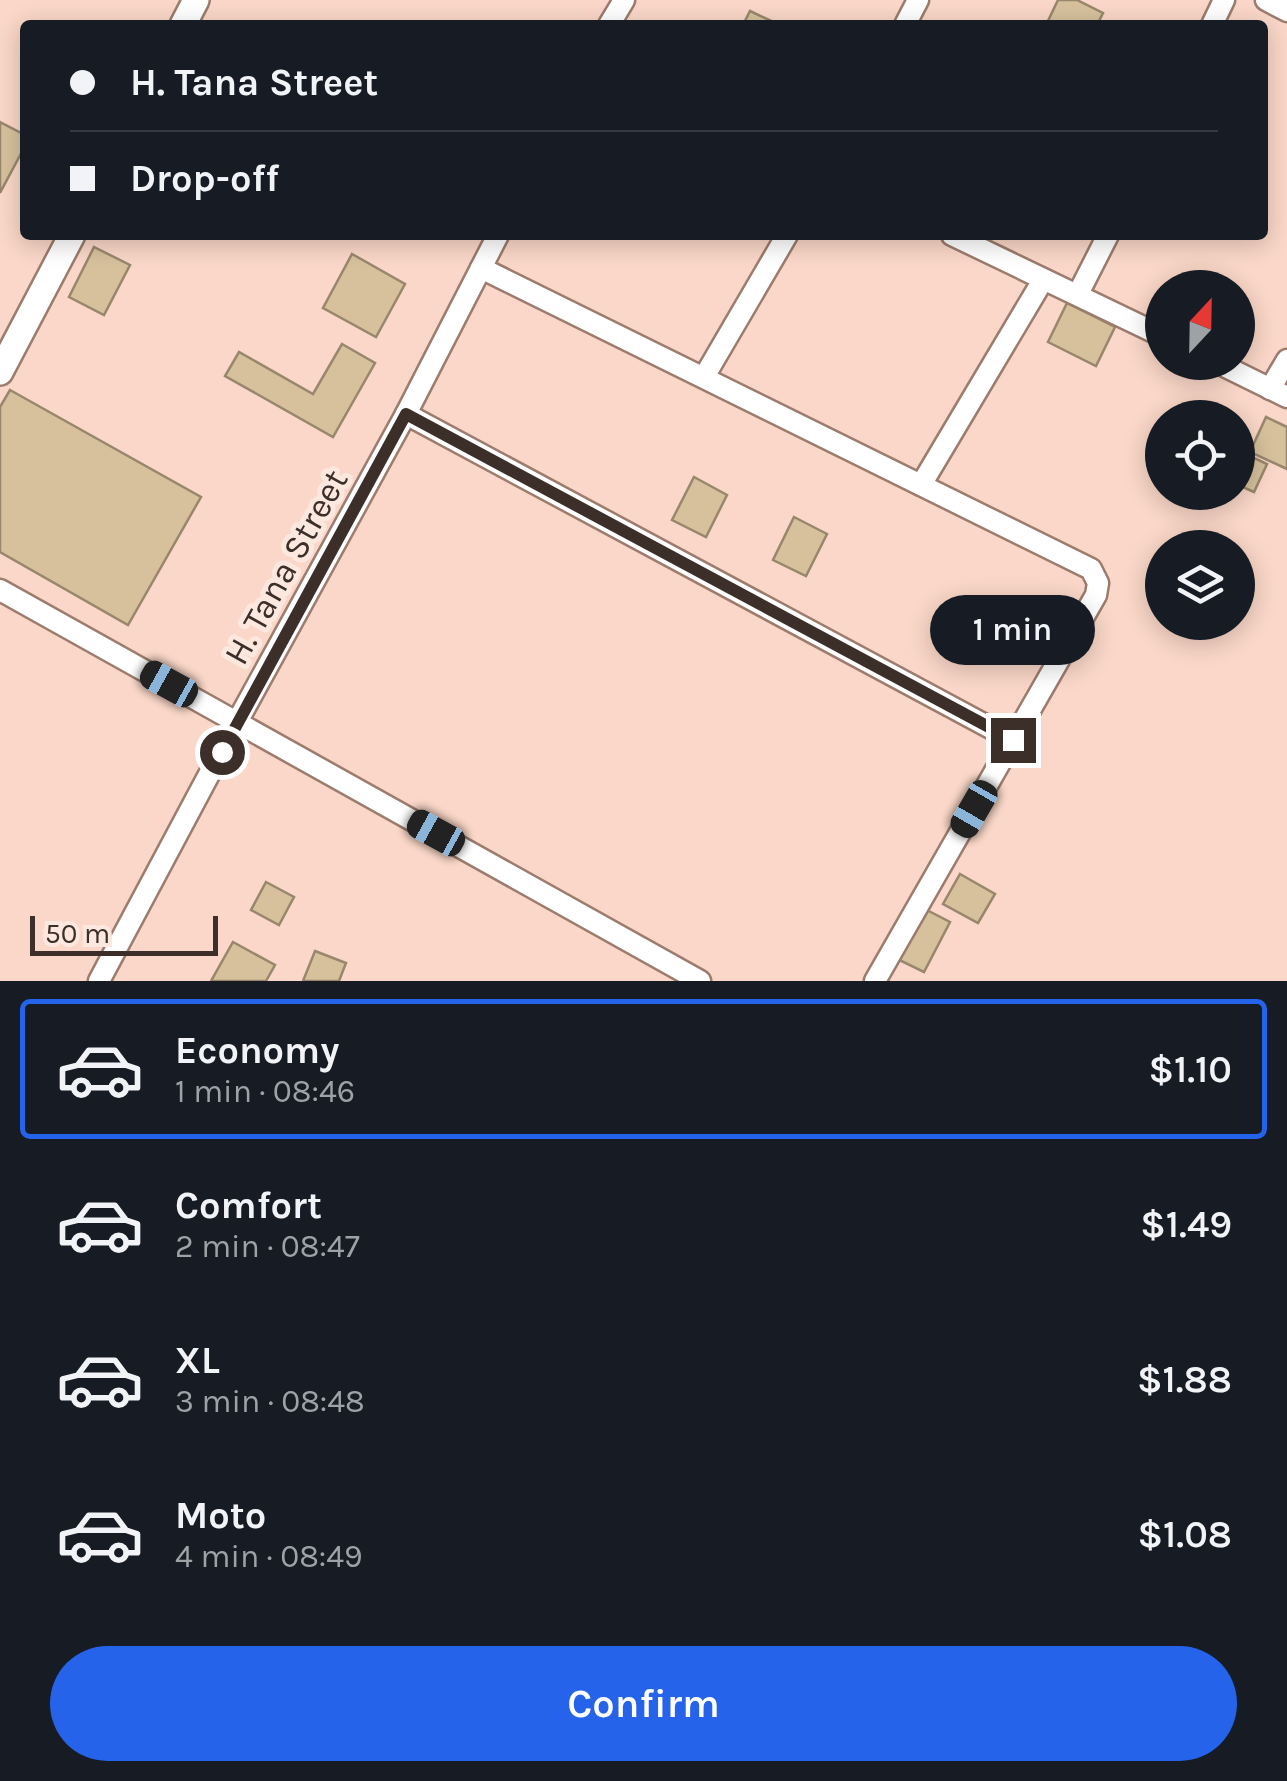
<!DOCTYPE html>
<html lang="en">
<head>
<meta charset="utf-8">
<style>
	:root { --surface:#171b24; --page:#242831; --text:#f1f3f6; --muted:#9ea1a6; --line:#363941; --accent:#2563eb }
	body { margin:0; font-family:Karla,sans-serif; background:var(--page); color:var(--text); height:100vh; display:flex; flex-direction:column; font-size:38px; white-space:nowrap }
	* { box-sizing:border-box; margin:0 }
	p { font-size:32px; color:var(--muted) }
	.icon { flex:none; width:55px; height:55px; fill:none; stroke:currentColor; stroke-width:2; stroke-linecap:round; stroke-linejoin:round }
	.map { position:relative; height:981px; overflow:hidden }
	.drawer { display:flex; flex-direction:column; background:var(--surface); flex:1 }
	.drawer>* { flex:none }
	.guide { position:absolute; left:20px; top:20px; width:1248px; height:220px; border-radius:10px; box-shadow:0 5px 25px #0003; display:grid; align-content:center; height:220px; padding:0 50px; background:var(--surface) }
	.needle { width:65px; rotate:22deg }
	.tools { position:absolute; left:1145px; top:270px; display:grid; gap:20px }
	.tools a { display:grid; place-items:center; width:110px; height:110px; border-radius:50%; background:var(--surface); box-shadow:0 5px 25px #0003; font-size:50px }
	.scale { position:absolute; left:30px; bottom:25px; width:188px; box-sizing:border-box; padding-left:10px; border:5px solid #3c2f29; border-top:0; font-size:28px; line-height:35px; white-space:nowrap; color:#3c2f29; -webkit-text-stroke:8px #fde8df; paint-order:stroke }
	.end { position:absolute; width:45px; height:45px; margin:-22px; border:12px solid #3c2f29; background:#fff; box-shadow:0 0 0 5px #fff }
	.from { border-radius:50% }
	.bubble { position:absolute; height:70px; border-radius:35px; background:var(--surface); box-shadow:0 5px 25px #0003; font-size:32px; font-weight:600; line-height:70px; text-align:center }
	.car { position:absolute; width:30px; height:60px; margin:-30px -15px; border-radius:12px; box-shadow:0 0 8px 2px #0007; background:linear-gradient(#222 24%,#8ab4d8 0 40%,#222 0 76%,#8ab4d8 0 86%,#222 0) }
	.guide b { display:flex; align-items:center; gap:35px; height:95px; font-size:38px }
	.guide b+b { border-top:2px solid var(--line) }
	.guide i { width:25px; height:25px; background:var(--text) }
	ul { padding:18px 0 0; list-style:none }
	li { display:flex; align-items:center; gap:30px; height:140px; margin:0 20px 15px; padding:0 30px; border:5px solid transparent; border-radius:10px }
	li div { flex:1 }
	li b { display:block; font-size:38px }
	li em { font-style:normal; font-weight:600 }
	li.current { border-color:var(--accent) }
	li>.icon { width:90px; height:90px; stroke-width:1.5 }
	.action { display:flex; gap:20px; margin-top:auto; padding:20px 50px }
	.action a { flex:1; height:115px; border-radius:60px; background:var(--accent); color:#fff; font-size:40px; font-weight:600; line-height:115px; text-align:center }
	.map>svg:first-child { display:block }
	.building { fill:#d7c19d; stroke:#98876c; stroke-width:2.5 }
	.lines { fill:none; stroke-linecap:round; stroke-linejoin:round }
	.minor-casing { stroke:#9b7c6e; stroke-width:25 }
	.tertiary-casing { stroke:#9b7c6e; stroke-width:30 }
	.minor { stroke:#fff; stroke-width:20 }
	.tertiary { stroke:#fff; stroke-width:25 }
	.route { stroke:#3c2f29; stroke-width:12 }
	.labels { text-anchor:middle; dominant-baseline:central; stroke-width:10; stroke-linejoin:round; paint-order:stroke }
	.street-label { font-size:35px; fill:#3c2f29; stroke:#fde8df }
</style>
</head>
<body>
<div class="map">
<svg width="1287" height="981" viewBox="0 0 1287 981">
	<rect width="100%" height="100%" fill="#fad7c8"/>
	<g class="building">
		<path d="M1058,0H1077L1103,13L1097,25H1046Z"/>
		<path d="M750,11L780,25H743Z"/>
		<path d="M0,122L25,135V146L0,193Z"/>
		<path d="M94,247L130,265L104,315L69,297Z"/>
		<path d="M352,254L405,284L376,337L323,308Z"/>
		<path d="M1067,303L1115,327L1096,366L1048,342Z"/>
		<path d="M342,344L375,363L333,437L225,376L239,352L313,394Z"/>
		<path d="M10,390L201,497L128,625L0,552V407Z"/>
		<path d="M1266,417L1287,427V469L1250,452Z"/>
		<path d="M1238,450L1267,464L1254,492L1238,485Z"/>
		<path d="M694,477L727,495L706,537L672,520Z"/>
		<path d="M794,517L827,534L806,576L773,560Z"/>
		<path d="M960,874L995,894L978,923L943,904Z"/>
		<path d="M266,882L294,897L279,925L251,910Z"/>
		<path d="M919,906L950,922L924,972L893,957Z"/>
		<path d="M233,942L275,965L266,981H211Z"/>
		<path d="M315,951L346,963L339,981H303Z"/>
	</g>
	<g class="lines">
		<g class="minor-casing">
			<g id="minor">
				<path d="M1266,0L1287,11"/>
				<path d="M609,25L624,0"/>
				<path d="M905,25L918,0"/>
				<path d="M1212,25L1224,0"/>
				<path d="M952,235L1162,336"/>
				<path d="M481,268L1091,569L1098,583L1096,595L875,981"/>
				<path d="M1078,294L1108,235"/>
				<path d="M1216,362L1287,397"/>
				<path d="M704,377L787,235"/>
				<path d="M1270,389L1287,360"/>
				<path d="M406,414L1013,740"/>
				<path d="M921,485L1043,280"/>
				<path d="M0,590L700,981"/>
				<path d="M99,981L237,722L406,414L498,235"/>
			</g>
		</g>
		<g class="tertiary-casing">
			<g id="tertiary">
				<path d="M183,25L196,0"/>
				<path d="M0,372L72,235"/>
			</g>
		</g>
		<use href="#minor" class="minor"/>
		<use href="#tertiary" class="tertiary"/>
	</g>
	<g class="lines">
		<path class="route" d="M222,752L406,414L1013,740"/>
	</g>
	<g class="labels">
		<g class="street-label">
			<text transform="translate(286 567) rotate(-61)">H. Tana Street</text>
		</g>
	</g>
</svg>
<div class="tools">
<a><svg class="needle" viewBox="-14 -14 28 28"><path d="M0-13l5 13h-10z" fill="#e53935"/><path d="M0 13l5-13h-10z" fill="#9ea1a6"/></svg></a>
<a><svg class="icon" aria-label="locate" viewBox="0 0 24 24"><circle cx="12" cy="12" r="6"/><path d="M12 2v4M12 18v4M2 12h4M18 12h4"/></svg></a>
<a><svg class="icon" aria-label="layers" viewBox="0 0 24 24"><path d="M12 4l9 5-9 5-9-5zM3 14l9 5 9-5"/></svg></a>
</div>
<div class="scale">50 m</div>
<i class="end from" style="left:222px;top:752px"></i>
<i class="end" style="left:1013px;top:740px"></i>
<div class="bubble" style="left:930px;top:595px;width:165px">1 min</div>
<i class="car" style="left:169px;top:684px;rotate:299deg"></i>
<i class="car" style="left:974px;top:809px;rotate:210deg"></i>
<i class="car" style="left:436px;top:833px;rotate:299deg"></i>
<div class="guide">
<b><i class="from"></i>H. Tana Street</b>
<b><i></i>Drop-off</b>
</div>
</div>
<section class="drawer">
<ul>
<li class="current"><svg class="icon" aria-label="car" viewBox="0 0 24 24"><path d="M5 17H2v-5l4-1 3-4h7l3 4 3 1v5h-3M9 17h6M6 11h13"/><circle cx="7" cy="17" r="2"/><circle cx="17" cy="17" r="2"/></svg><div><b>Economy</b><p>1 min · 08:46</p></div><em>$1.10</em></li>
<li><svg class="icon" aria-label="car" viewBox="0 0 24 24"><path d="M5 17H2v-5l4-1 3-4h7l3 4 3 1v5h-3M9 17h6M6 11h13"/><circle cx="7" cy="17" r="2"/><circle cx="17" cy="17" r="2"/></svg><div><b>Comfort</b><p>2 min · 08:47</p></div><em>$1.49</em></li>
<li><svg class="icon" aria-label="car" viewBox="0 0 24 24"><path d="M5 17H2v-5l4-1 3-4h7l3 4 3 1v5h-3M9 17h6M6 11h13"/><circle cx="7" cy="17" r="2"/><circle cx="17" cy="17" r="2"/></svg><div><b>XL</b><p>3 min · 08:48</p></div><em>$1.88</em></li>
<li><svg class="icon" aria-label="car" viewBox="0 0 24 24"><path d="M5 17H2v-5l4-1 3-4h7l3 4 3 1v5h-3M9 17h6M6 11h13"/><circle cx="7" cy="17" r="2"/><circle cx="17" cy="17" r="2"/></svg><div><b>Moto</b><p>4 min · 08:49</p></div><em>$1.08</em></li>
</ul>
<div class="action"><a>Confirm</a></div>
</section>
</body>
</html>
